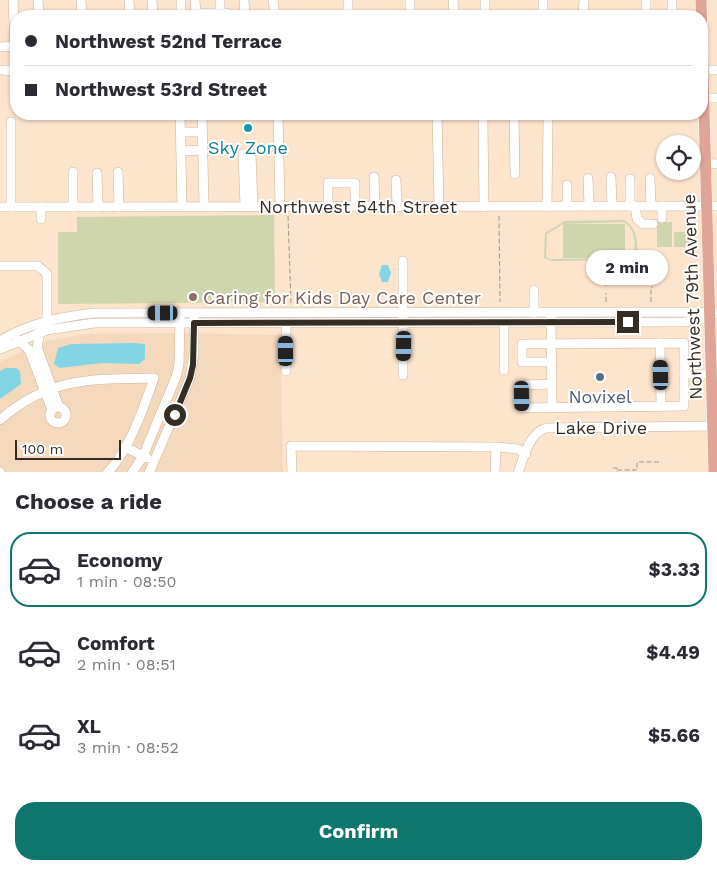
<!DOCTYPE html>
<html lang="en">
<head>
<meta charset="utf-8">
<style>
	:root { --surface:#fff; --page:#f7f7f7; --text:#2b2b33; --muted:#7c7c81; --line:#e1e1e2; --accent:#0f766e }
	body { margin:0; font-family:"Work Sans",sans-serif; background:var(--page); color:var(--text); height:100vh; display:flex; flex-direction:column; font-size:19px; white-space:nowrap }
	* { box-sizing:border-box; margin:0 }
	p { font-size:16px; color:var(--muted) }
	.icon { flex:none; width:28px; height:28px; fill:none; stroke:currentColor; stroke-width:2; stroke-linecap:round; stroke-linejoin:round }
	.map { position:relative; height:472px; overflow:hidden }
	.side { display:flex; flex-direction:column; background:var(--surface); flex:1 }
	.side>* { flex:none }
	.hud { position:absolute; left:10px; top:10px; width:698px; height:110px; border-radius:20px; box-shadow:0 1px 4px #0004; display:grid; align-content:center; height:110px; padding:0 15px; background:var(--surface) }
	.controls { position:absolute; left:656px; top:135px; display:grid; gap:10px }
	.controls a { display:grid; place-items:center; width:45px; height:45px; border-radius:50%; background:var(--surface); box-shadow:0 1px 4px #0004; font-size:25px }
	.scale { position:absolute; left:15px; bottom:12px; width:106px; box-sizing:border-box; padding-left:5px; border:2px solid #352d24; border-top:0; font-size:14px; line-height:18px; white-space:nowrap; color:#352d24; -webkit-text-stroke:4px #fff; paint-order:stroke }
	.end { position:absolute; width:22px; height:22px; margin:-11px; border:6px solid #352d24; background:#fff; box-shadow:0 0 0 2px #fff }
	.from { border-radius:50% }
	.bubble { position:absolute; height:35px; border-radius:18px; background:var(--surface); box-shadow:0 1px 4px #0004; font-size:16px; font-weight:700; line-height:35px; text-align:center }
	.car { position:absolute; width:15px; height:30px; margin:-15px -8px; border-radius:6px; box-shadow:0 0 4px 1px #0007; background:linear-gradient(#222 24%,#8ab4d8 0 40%,#222 0 76%,#8ab4d8 0 86%,#222 0) }
	.hud b { display:flex; align-items:center; gap:18px; height:48px; font-size:19px }
	.hud b+b { border-top:1px solid var(--line) }
	.hud i { width:12px; height:12px; background:var(--text) }
	ul { padding:0; list-style:none }
	li { display:flex; align-items:center; gap:15px; height:75px; margin:0 10px 8px; padding:0 5px; border:2px solid transparent; border-radius:20px }
	li div { flex:1 }
	li b { display:block; font-size:19px }
	li em { font-style:normal; font-weight:700 }
	li.current { border-color:var(--accent) }
	li>.icon { width:45px; height:45px; stroke-width:1.5 }
	h2 { padding:0 15px; font-size:22px; line-height:60px }
	.action { display:flex; gap:10px; margin-top:auto; padding:10px 15px }
	.action a { flex:1; height:58px; border-radius:20px; background:var(--accent); color:#fff; font-size:20px; font-weight:700; line-height:58px; text-align:center }
	.map>svg:first-child { display:block }
	.built { fill:#f5d9bc }
	.green { fill:#cfd6ad; fill-rule:evenodd }
	.water { fill:#83d5e4 }
	.lines { fill:none; stroke-linecap:round; stroke-linejoin:round }
	.minor-casing { stroke:#cab49e; stroke-width:10 }
	.major-casing { stroke:#fff; stroke-width:12 }
	.path { stroke:#a69584; stroke-width:1; stroke-dasharray:5 2.5; stroke-linecap:butt }
	.minor { stroke:#fff; stroke-width:9 }
	.major { stroke:#e1a597; stroke-width:11 }
	.route { stroke:#352d24; stroke-width:6 }
	.culture-dot { fill:#0f9aa8; stroke:#fff; stroke-width:2 }
	.education-dot { fill:#8d6e63; stroke:#fff; stroke-width:2 }
	.service-dot { fill:#5c6f8a; stroke:#fff; stroke-width:2 }
	.labels { text-anchor:middle; dominant-baseline:central; stroke-width:4; stroke-linejoin:round; paint-order:stroke }
	.culture-label { font-size:18px; fill:#0d838f; stroke:#fff }
	.street-label { font-size:18px; fill:#352d24; stroke:#fff }
	.education-label { font-size:18px; fill:#785e54; stroke:#fff; text-anchor:start }
	.service-label { font-size:18px; fill:#4e5e75; stroke:#fff }
</style>
</head>
<body>
<div class="map">
<svg width="717" height="473" viewBox="0 0 717 473">
	<rect width="100%" height="100%" fill="#fce4cd"/>
	<path class="built" d="M168,333L280,335L283,472L0,473V362L42,342L85,334Z"/>
	<g class="green">
		<path d="M274,215L275,302L58,304V232H77V217Z"/>
		<path d="M623,220C637,225 641,249 633,260L552,261L544,258L545,233L565,221ZM623,222C636,227 637,248 632,258L550,259L546,257L547,234L563,224V258H625V224H563Z"/>
		<rect x="657" y="222" width="15" height="25"/>
		<rect x="674" y="232" width="16" height="15"/>
	</g>
	<g class="water">
		<path d="M382,265H388L391,273L388,282H382L379,274Z"/>
		<path d="M134,343L145,344V359L139,364L102,363L60,368L54,364L58,348L71,344Z"/>
		<path d="M6,368H16L20,371L21,384L0,399V371Z"/>
	</g>
	<g class="lines">
		<g class="minor-casing">
			<g id="minor">
				<path d="M38,0L39,16"/>
				<path d="M81,0L82,16"/>
				<path d="M129,0L130,16"/>
				<path d="M152,0L153,16"/>
				<path d="M181,0V16"/>
				<path d="M195,0L196,13H227"/>
				<path d="M220,0V13"/>
				<path d="M244,0L245,16"/>
				<path d="M273,0L275,16"/>
				<path d="M348,0V16"/>
				<path d="M410,0V16"/>
				<path d="M453,0L454,13"/>
				<path d="M543,0V16"/>
				<path d="M646,0V16"/>
				<path d="M672,0V10"/>
				<path d="M485,16V0"/>
				<path d="M583,16L584,0"/>
				<path d="M0,47L15,46L13,0"/>
				<path d="M0,70L15,71V46"/>
				<path d="M703,70H717"/>
				<path d="M704,98H717"/>
				<path d="M180,114L182,206"/>
				<path d="M202,114L204,206"/>
				<path d="M278,114L280,206"/>
				<path d="M437,114L439,206"/>
				<path d="M514,114L515,174"/>
				<path d="M483,118L484,207"/>
				<path d="M11,122V207"/>
				<path d="M181,132H202"/>
				<path d="M181,151L203,150"/>
				<path d="M705,163L717,164"/>
				<path d="M73,172V207"/>
				<path d="M118,172L119,207"/>
				<path d="M97,173L98,207"/>
				<path d="M374,177L375,206"/>
				<path d="M611,177L612,206"/>
				<path d="M588,178L589,206"/>
				<path d="M650,178L651,206"/>
				<path d="M630,179V206"/>
				<path d="M396,180L397,206"/>
				<path d="M567,185V206"/>
				<path d="M245,206L243,154L251,153L253,206"/>
				<path d="M328,206V183H355V206"/>
				<path d="M635,206L637,219L643,224H653"/>
				<path d="M0,207L717,206"/>
				<path d="M547,207L548,119"/>
				<path d="M662,218V206"/>
				<path d="M41,219V207"/>
				<path d="M403,261V375"/>
				<path d="M0,266H38L47,274V321L40,332L37,347L59,407"/>
				<path d="M534,290V313"/>
				<path d="M551,318L552,407"/>
				<path d="M286,323V371"/>
				<path d="M504,323V370"/>
				<path d="M18,340L29,350L52,410"/>
				<path d="M0,341C28,323 61,317 94,313L698,312L717,314"/>
				<path d="M660,343L661,407"/>
				<path d="M0,349L47,330L94,323L683,322L698,321L710,315"/>
				<path d="M552,362H522V344L684,343V406L522,408V385L552,384"/>
				<path d="M684,374H711"/>
				<circle cx="58" cy="415" r="8"/>
				<path d="M0,420C48,377 93,379 154,378C144,407 129,451 107,473"/>
				<path d="M125,447L147,458"/>
				<path d="M0,472V473"/>
				<path d="M132,473L143,456L176,377L179,365L180,318"/>
				<path d="M149,473L190,378L194,353V318"/>
				<path d="M292,473L291,446L496,447L518,449L526,454"/>
				<path d="M495,473L496,447"/>
				<path d="M518,473C524,457 529,433 546,428L713,426"/>
			</g>
		</g>
		<g class="major-casing">
			<path id="major" d="M701,0L714,473"/>
		</g>
		<g class="path">
			<path d="M288,216L291,303"/>
			<path d="M499,216L500,302"/>
			<path d="M606,265V263"/>
			<path d="M606,286V273"/>
			<path d="M606,302V293"/>
			<path d="M651,302V287H653"/>
			<path d="M613,468H617V473"/>
			<path d="M617,470H637V462H662"/>
		</g>
		<use href="#minor" class="minor"/>
		<use href="#major" class="major"/>
	</g>
	<g class="lines">
		<path class="route" d="M175,415L190,378L193,365L194,323L628,322"/>
	</g>
	<circle class="culture-dot" cx="248" cy="128" r="5"/>
	<circle class="education-dot" cx="193" cy="297" r="5"/>
	<circle class="service-dot" cx="600" cy="377" r="5"/>
	<g class="labels">
		<g class="culture-label">
			<text x="248" y="147">Sky Zone</text>
		</g>
		<g class="street-label">
			<text x="358" y="206">Northwest 54th Street</text>
			<text transform="translate(692 297) rotate(-92)">Northwest 79th Avenue</text>
			<text x="601" y="427">Lake Drive</text>
		</g>
		<g class="education-label">
			<text x="203" y="297">Caring for Kids Day Care Center</text>
		</g>
		<g class="service-label">
			<text x="600" y="396">Novixel</text>
		</g>
	</g>
</svg>
<div class="controls">
<a><svg class="icon" aria-label="locate" viewBox="0 0 24 24"><circle cx="12" cy="12" r="6"/><path d="M12 2v4M12 18v4M2 12h4M18 12h4"/></svg></a>
</div>
<div class="scale">100 m</div>
<i class="end from" style="left:175px;top:415px"></i>
<i class="end" style="left:628px;top:322px"></i>
<div class="bubble" style="left:586px;top:250px;width:82px">2 min</div>
<i class="car" style="left:163px;top:313px;rotate:270deg"></i>
<i class="car" style="left:404px;top:346px;rotate:181deg"></i>
<i class="car" style="left:286px;top:351px;rotate:0deg"></i>
<i class="car" style="left:661px;top:375px;rotate:359deg"></i>
<i class="car" style="left:522px;top:396px;rotate:179deg"></i>
<div class="hud">
<b><i class="from"></i>Northwest 52nd Terrace</b>
<b><i></i>Northwest 53rd Street</b>
</div>
</div>
<section class="side">
<h2>Choose a ride</h2>
<ul>
<li class="current"><svg class="icon" aria-label="car" viewBox="0 0 24 24"><path d="M5 17H2v-5l4-1 3-4h7l3 4 3 1v5h-3M9 17h6M6 11h13"/><circle cx="7" cy="17" r="2"/><circle cx="17" cy="17" r="2"/></svg><div><b>Economy</b><p>1 min · 08:50</p></div><em>$3.33</em></li>
<li><svg class="icon" aria-label="car" viewBox="0 0 24 24"><path d="M5 17H2v-5l4-1 3-4h7l3 4 3 1v5h-3M9 17h6M6 11h13"/><circle cx="7" cy="17" r="2"/><circle cx="17" cy="17" r="2"/></svg><div><b>Comfort</b><p>2 min · 08:51</p></div><em>$4.49</em></li>
<li><svg class="icon" aria-label="car" viewBox="0 0 24 24"><path d="M5 17H2v-5l4-1 3-4h7l3 4 3 1v5h-3M9 17h6M6 11h13"/><circle cx="7" cy="17" r="2"/><circle cx="17" cy="17" r="2"/></svg><div><b>XL</b><p>3 min · 08:52</p></div><em>$5.66</em></li>
</ul>
<div class="action"><a>Confirm</a></div>
</section>
</body>
</html>
